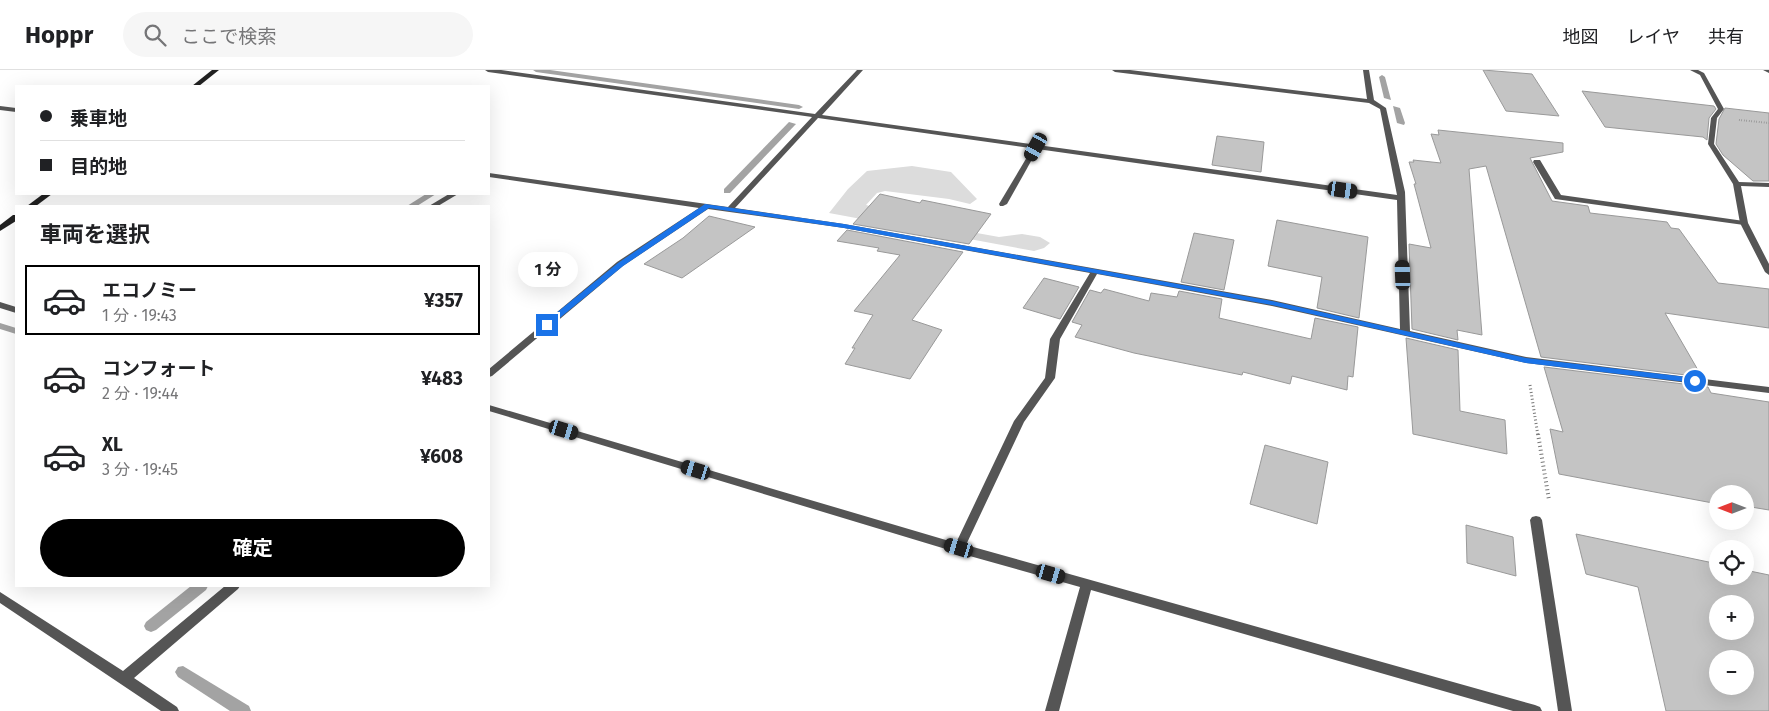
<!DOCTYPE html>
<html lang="ja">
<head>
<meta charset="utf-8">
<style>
	:root { --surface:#fff; --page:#f6f6f6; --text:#202124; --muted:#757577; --line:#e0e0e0; --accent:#000 }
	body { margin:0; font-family:"Fira Sans","Noto Sans JP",sans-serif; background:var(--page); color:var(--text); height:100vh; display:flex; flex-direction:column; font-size:19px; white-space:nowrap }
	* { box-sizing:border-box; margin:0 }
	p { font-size:16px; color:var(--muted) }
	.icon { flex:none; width:28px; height:28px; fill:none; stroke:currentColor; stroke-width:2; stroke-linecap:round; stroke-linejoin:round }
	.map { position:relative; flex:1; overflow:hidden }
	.side { position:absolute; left:15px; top:135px; width:475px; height:382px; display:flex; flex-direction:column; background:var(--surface); border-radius:0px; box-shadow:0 5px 20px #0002 }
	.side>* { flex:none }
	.hud { position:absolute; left:15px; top:15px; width:475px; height:110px; border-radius:0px; box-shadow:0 5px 20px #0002; display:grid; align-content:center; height:110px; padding:0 25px; background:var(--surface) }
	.needle { width:32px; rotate:270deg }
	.controls { position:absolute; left:1709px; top:415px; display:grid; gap:10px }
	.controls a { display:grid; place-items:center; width:45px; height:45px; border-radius:50%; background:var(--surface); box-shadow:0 5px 20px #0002; font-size:25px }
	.end { position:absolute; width:22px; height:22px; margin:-11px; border:6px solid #1a73e8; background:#fff; box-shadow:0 0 0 2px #fff }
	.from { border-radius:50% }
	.bubble { position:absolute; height:35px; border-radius:18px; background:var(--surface); box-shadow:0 5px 20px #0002; font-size:16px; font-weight:700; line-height:35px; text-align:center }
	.car { position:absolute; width:15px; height:30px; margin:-15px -8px; border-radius:6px; box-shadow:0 0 4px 1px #0007; background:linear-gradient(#222 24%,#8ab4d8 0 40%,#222 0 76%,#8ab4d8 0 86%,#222 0) }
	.hud b { display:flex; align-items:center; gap:18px; height:48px; font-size:19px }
	.hud b+b { border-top:1px solid var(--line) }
	.hud i { width:12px; height:12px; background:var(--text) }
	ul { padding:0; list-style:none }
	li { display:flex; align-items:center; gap:15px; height:70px; margin:0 10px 8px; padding:0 15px; border:2px solid transparent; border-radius:0px }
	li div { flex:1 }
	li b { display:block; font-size:19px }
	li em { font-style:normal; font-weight:700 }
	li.selected { border-color:var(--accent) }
	li>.icon { width:45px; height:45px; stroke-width:1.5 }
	h2 { padding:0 25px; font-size:22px; line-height:60px }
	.action { display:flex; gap:10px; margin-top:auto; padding:10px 25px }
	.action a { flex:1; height:58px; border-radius:30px; background:var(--accent); color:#fff; font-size:20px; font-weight:700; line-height:58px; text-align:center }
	header { display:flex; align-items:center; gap:30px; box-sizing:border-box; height:70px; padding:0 25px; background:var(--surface); border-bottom:1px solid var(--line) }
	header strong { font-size:24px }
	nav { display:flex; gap:28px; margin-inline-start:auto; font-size:18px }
	.search { width:350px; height:45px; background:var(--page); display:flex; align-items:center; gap:12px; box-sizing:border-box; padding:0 18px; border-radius:28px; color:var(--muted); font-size:19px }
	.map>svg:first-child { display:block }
	.green { fill:#dcdcdc }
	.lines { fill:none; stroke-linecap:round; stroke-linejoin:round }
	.stream { fill:#a3a3a3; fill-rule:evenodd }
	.building { fill:#c4c4c4; stroke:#999; fill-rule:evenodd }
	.path-far2 { stroke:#777; stroke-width:2; stroke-dasharray:0.5 2; stroke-linecap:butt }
	.path-far1 { stroke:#777; stroke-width:3; stroke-dasharray:1 2.5; stroke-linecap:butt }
	.path { stroke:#777; stroke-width:4; stroke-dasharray:1 3; stroke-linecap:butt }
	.lane { fill:#555; fill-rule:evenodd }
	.street { fill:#555; fill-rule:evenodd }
	.secondary { fill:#222; fill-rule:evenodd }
	.route { fill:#1a73e8 }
</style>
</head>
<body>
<header>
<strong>Hoppr</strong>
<div class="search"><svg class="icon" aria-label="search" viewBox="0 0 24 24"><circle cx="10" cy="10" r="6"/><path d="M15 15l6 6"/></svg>ここで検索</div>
<nav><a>地図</a><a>レイヤ</a><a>共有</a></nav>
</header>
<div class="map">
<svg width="1769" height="641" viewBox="0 0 1769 641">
	<rect width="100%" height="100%" fill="#fff"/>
	<path class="green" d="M912,96L951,102L977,129L970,134L949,129L885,121L877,123L866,135L949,158L999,167L1022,164L1040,167L1050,173L1044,178L1034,181L829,143L848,119L867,101Z"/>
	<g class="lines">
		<g class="stream">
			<path d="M533,0H550L799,35L803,37L799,39L536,2Z"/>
			<path d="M1382,5L1385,7L1391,30L1384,28L1379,7Z"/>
			<path d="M1393,36L1400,38L1405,53L1404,55L1397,53Z"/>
			<path d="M789,52L796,54L730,123H724V119Z"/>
			<path d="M426,124H436L417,136H407Z"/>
			<path d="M0,253L16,258V264L0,259Z"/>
			<path d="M191,516H208L206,520L156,560L151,562L146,560L144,556L146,552Z"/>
			<path d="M183,596L249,636L251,641H230L178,607L175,602L178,597Z"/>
		</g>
	</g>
	<g class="building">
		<path d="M1483,0L1532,4L1559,46L1506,41Z"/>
		<path d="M1582,21L1714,36L1716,39L1709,48L1707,70L1703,67L1605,57Z"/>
		<path d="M1725,38L1769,43V111H1753L1723,85L1716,74L1719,49Z"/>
		<path d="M1438,60L1563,73V82L1530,88L1552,131L1588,136L1590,143L1667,152L1671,158L1679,159L1718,213L1769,219V258L1665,243L1702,307L1541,287L1486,96L1469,99L1482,265L1457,260L1458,270L1412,259L1409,174L1431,178L1414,114H1416L1409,92H1414L1413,90L1441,93L1431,64L1439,65Z"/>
		<path d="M1217,66L1264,72L1261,102L1212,95Z"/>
		<path d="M880,124L920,133L922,130L991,144L969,174L853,154Z"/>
		<path d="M709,146L755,157L682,208L644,194L683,168Z"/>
		<path d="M1277,150L1368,167L1359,248L1317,238L1322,207L1268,196Z"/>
		<path d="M847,160L963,182L912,250L942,260L910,309L845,294L855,278H852L873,245L854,241L900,185L877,181L879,178L837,171Z"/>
		<path d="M1194,163L1234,170L1224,220L1181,212Z"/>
		<path d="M1044,208L1079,217L1060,249L1023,238Z"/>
		<path d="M1104,219L1149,231L1151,223L1177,227L1179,221L1222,229L1219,248L1311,269L1315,248L1358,257L1353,307L1348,306L1347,320L1292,306L1290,314L1243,302L1242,305L1134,283L1075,267L1082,255L1072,252L1090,220L1101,223Z"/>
		<path d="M1406,268L1458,280L1460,341L1505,350L1507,384L1413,364Z"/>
		<path d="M1544,297L1708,317L1711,323L1769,332V440L1745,436V424H1718V434L1559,404L1550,359L1563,362Z"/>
		<path d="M1265,375L1328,392L1317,454L1250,434Z"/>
		<path d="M1466,455L1513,467L1516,506L1467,493Z"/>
		<path d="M1576,464L1718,494V506H1745V500L1769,505V641H1666L1638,517L1586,504ZM1718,534H1745V561H1718ZM1718,589H1745V616H1718Z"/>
	</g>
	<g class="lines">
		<path class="path-far2" d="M1739,50L1769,53"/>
		<path class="path-far1" d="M1530,315L1538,366"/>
		<path class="path" d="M1538,364L1549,430"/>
		<g class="lane">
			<path d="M1036,75L1039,77L1007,134L1003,136H1000L999,134L1033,77Z"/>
			<path d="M1534,90H1540L1561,125L1744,151L1748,153L1744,155L1555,129L1533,92Z"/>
		</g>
		<g class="street">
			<path d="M485,0H501L815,44L857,0H863L822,45L1397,125L1380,39L1369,33L1115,2L1112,0H1130L1367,29L1363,0H1369L1374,30L1386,38L1405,122L1410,261L1526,287L1769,317V323L1526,293L1272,236L1097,204L1060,269L1055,308L1024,352L966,475L1535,635L1540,637L1542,641H1513L1091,520L1059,641H1045L1080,517L959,483L489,341V335L956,473L1014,351L1045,308L1050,269L1090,203L844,158L708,139L623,196L492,306L489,307V299L617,192L699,138L489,107V103L728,137L812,47L488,2ZM818,48L1397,130L1400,259L1272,230L844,154L735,138Z"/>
			<path d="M1690,0H1698L1704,3L1724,39L1717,48L1714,74L1739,112L1769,113V117L1741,116L1748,153L1769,194V205L1765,202L1740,153L1733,114L1708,74L1711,48L1718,39L1700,5Z"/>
			<path d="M1763,0H1769V3Z"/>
			<path d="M0,36L16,38V42L0,40Z"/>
			<path d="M449,124H458L438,136H429Z"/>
			<path d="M0,232L16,237V243L0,238Z"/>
			<path d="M1536,446L1540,447L1542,450L1572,641H1558L1530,450L1532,447Z"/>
			<path d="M225,516H240L238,519L134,608L177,637L179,641H161L0,533V522L123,601Z"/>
		</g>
		<g class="secondary">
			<path d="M212,0H219L199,16H192Z"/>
			<path d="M43,124H52L36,136H27Z"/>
			<path d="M13,145H16V151L0,161V155Z"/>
		</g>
	</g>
	<path class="route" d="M705,134L844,154L1272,231L1526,288L1695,308L1699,311L1695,313L1526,293L1272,235L844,158L709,138L623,196L550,256H544V253L618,193Z"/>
</svg>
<div class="controls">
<a><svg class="needle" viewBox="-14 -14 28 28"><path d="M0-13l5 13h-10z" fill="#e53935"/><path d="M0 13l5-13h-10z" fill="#757577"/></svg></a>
<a><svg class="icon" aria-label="locate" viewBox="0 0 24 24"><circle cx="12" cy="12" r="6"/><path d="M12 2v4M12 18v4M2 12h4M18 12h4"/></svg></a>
<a>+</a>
<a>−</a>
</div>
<i class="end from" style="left:1695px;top:311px"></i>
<i class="end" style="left:547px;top:255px"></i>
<div class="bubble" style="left:518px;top:182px;width:60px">1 分</div>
<i class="car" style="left:1036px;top:77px;rotate:209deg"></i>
<i class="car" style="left:1343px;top:120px;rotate:98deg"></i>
<i class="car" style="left:1403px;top:205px;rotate:358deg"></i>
<i class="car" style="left:564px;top:360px;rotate:107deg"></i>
<i class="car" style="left:696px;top:400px;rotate:287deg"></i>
<i class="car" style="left:959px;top:478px;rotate:287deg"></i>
<i class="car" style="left:1051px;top:504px;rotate:106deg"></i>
<div class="hud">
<b><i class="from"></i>乗車地</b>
<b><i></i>目的地</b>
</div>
<section class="side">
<h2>車両を選択</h2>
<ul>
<li class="selected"><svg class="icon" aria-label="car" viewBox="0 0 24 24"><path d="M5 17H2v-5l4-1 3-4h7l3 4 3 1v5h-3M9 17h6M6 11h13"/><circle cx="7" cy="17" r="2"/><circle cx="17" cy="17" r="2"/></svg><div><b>エコノミー</b><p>1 分 · 19:43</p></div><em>¥357</em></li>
<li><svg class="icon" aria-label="car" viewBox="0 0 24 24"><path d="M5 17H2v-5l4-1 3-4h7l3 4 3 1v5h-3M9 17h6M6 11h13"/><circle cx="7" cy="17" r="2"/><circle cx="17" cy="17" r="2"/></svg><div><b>コンフォート</b><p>2 分 · 19:44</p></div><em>¥483</em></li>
<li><svg class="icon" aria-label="car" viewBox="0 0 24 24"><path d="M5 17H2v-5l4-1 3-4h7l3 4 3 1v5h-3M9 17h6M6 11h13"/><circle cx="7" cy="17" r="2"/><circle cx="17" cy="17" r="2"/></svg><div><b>XL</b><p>3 分 · 19:45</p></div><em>¥608</em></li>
</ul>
<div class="action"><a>確定</a></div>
</section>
</div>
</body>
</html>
